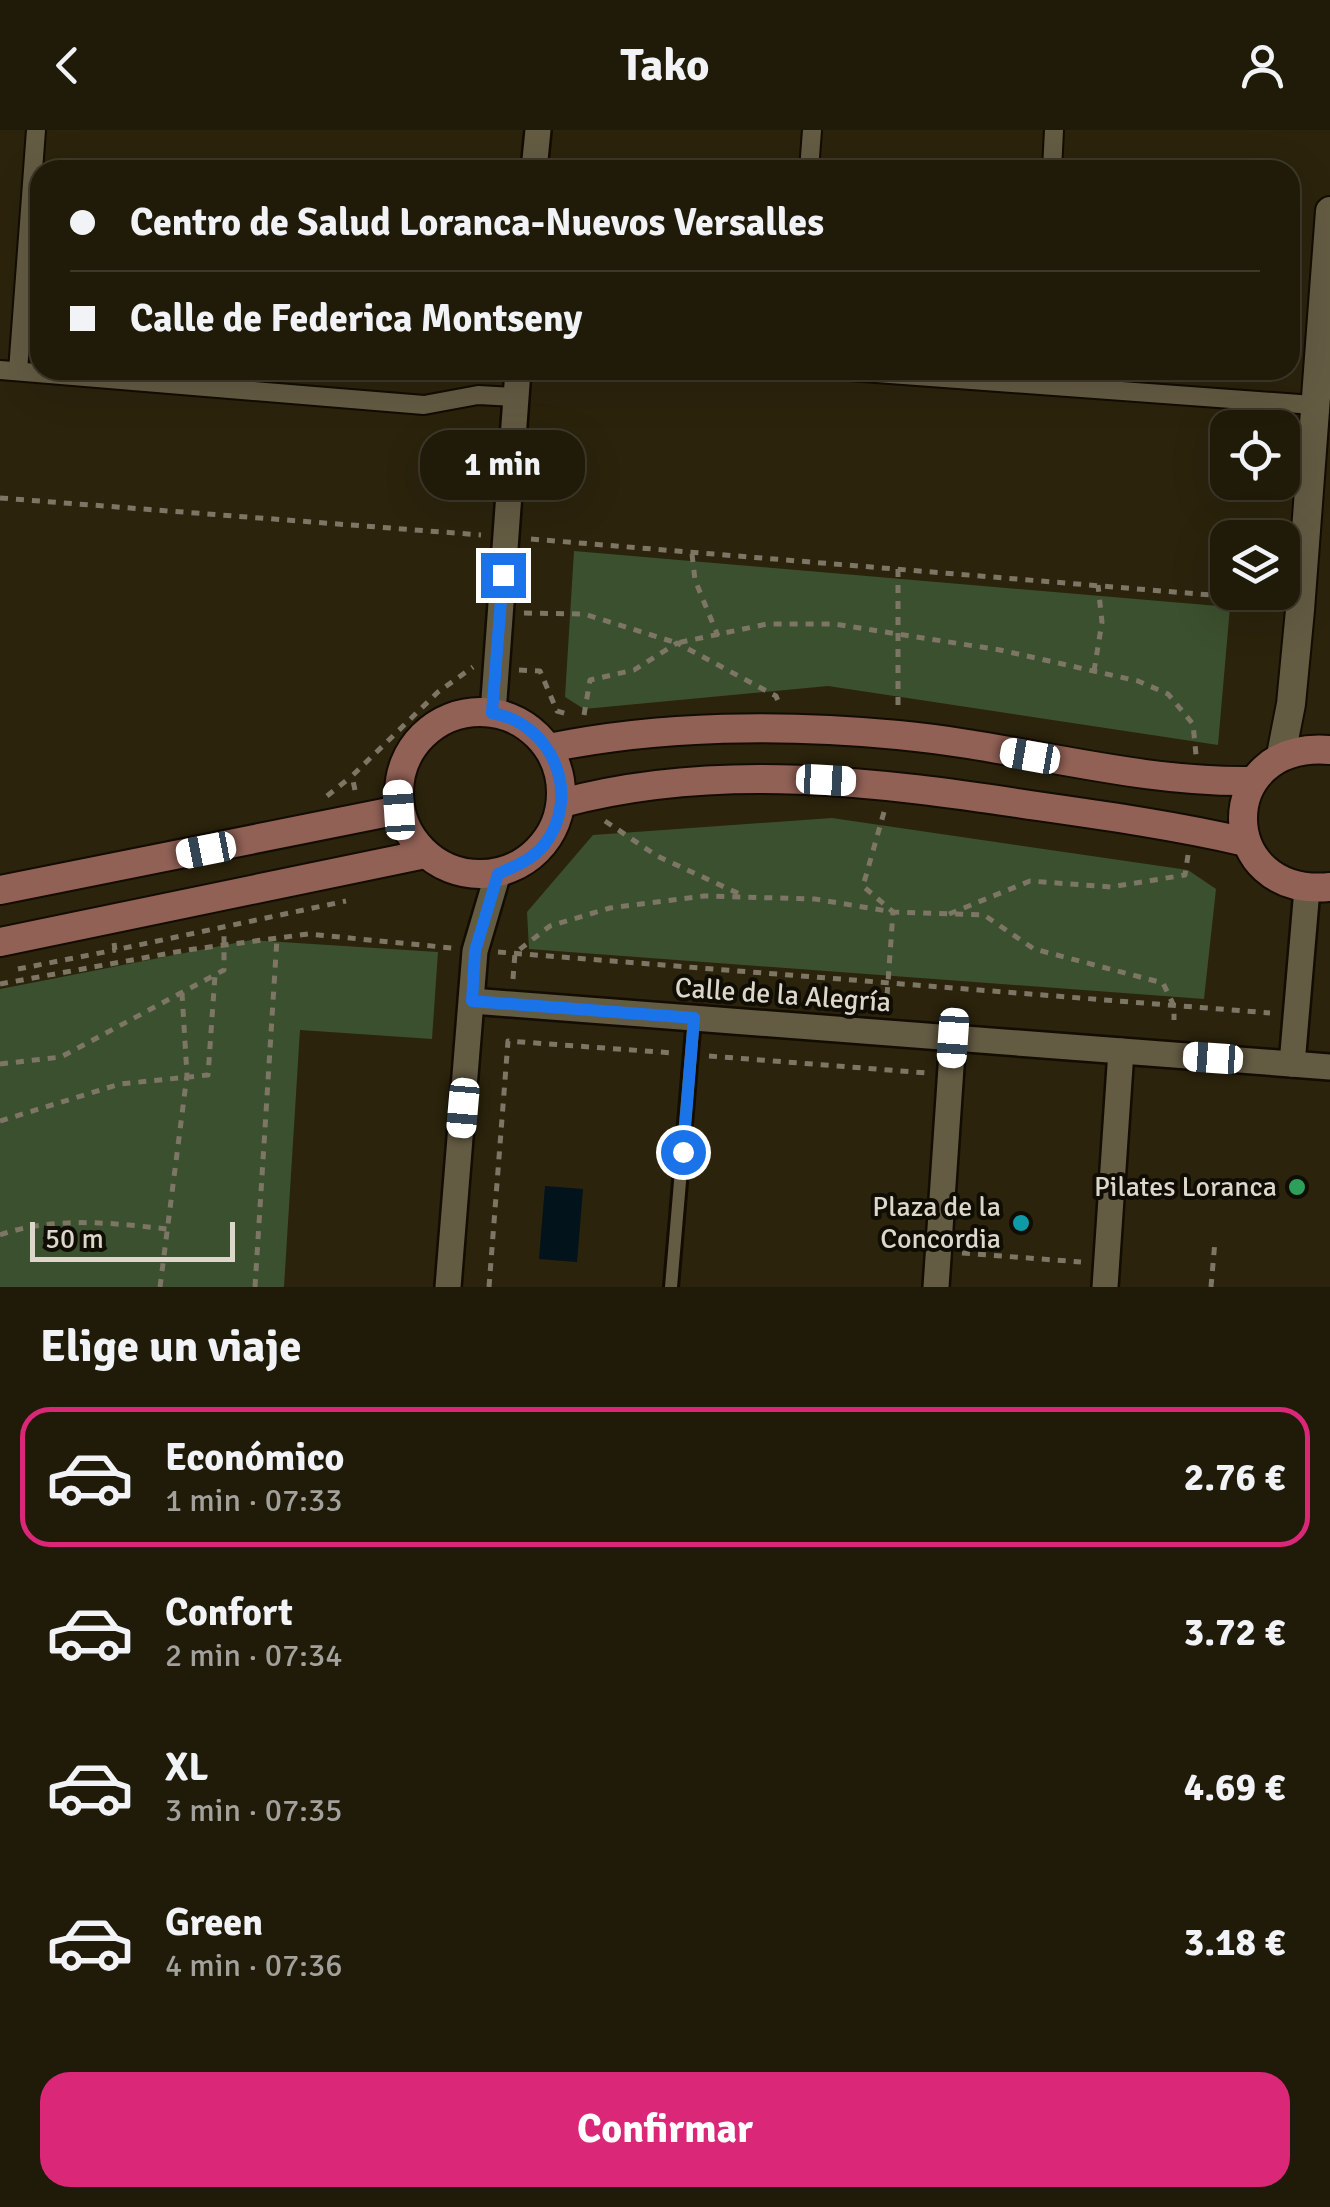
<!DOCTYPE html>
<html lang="es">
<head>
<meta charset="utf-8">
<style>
	:root { --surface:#201a09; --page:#282312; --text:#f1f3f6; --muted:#a2a19c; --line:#3d382a; --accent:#db2777 }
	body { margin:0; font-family:Signika,sans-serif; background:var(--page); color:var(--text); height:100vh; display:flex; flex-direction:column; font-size:38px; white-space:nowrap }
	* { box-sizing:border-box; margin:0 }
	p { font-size:32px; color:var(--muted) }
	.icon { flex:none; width:55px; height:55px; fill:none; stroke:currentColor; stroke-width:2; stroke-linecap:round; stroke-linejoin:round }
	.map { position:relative; height:1157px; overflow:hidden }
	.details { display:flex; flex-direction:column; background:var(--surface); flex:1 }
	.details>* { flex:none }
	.guide { position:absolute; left:30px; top:30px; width:1270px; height:220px; border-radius:30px; box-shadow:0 10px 40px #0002,0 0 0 2px var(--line); display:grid; align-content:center; height:220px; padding:0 40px; background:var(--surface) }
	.tools { position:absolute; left:1210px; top:280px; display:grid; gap:20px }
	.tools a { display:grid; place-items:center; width:90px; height:90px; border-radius:20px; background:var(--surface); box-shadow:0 10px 40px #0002,0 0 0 2px var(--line); font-size:50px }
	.scale { position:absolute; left:30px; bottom:25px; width:205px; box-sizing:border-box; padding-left:10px; border:5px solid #dcd7ca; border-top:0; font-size:28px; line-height:35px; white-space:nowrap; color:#dcd7ca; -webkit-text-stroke:8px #100d04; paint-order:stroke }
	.end { position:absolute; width:45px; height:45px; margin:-22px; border:12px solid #1a73e8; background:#fff; box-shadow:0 0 0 5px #fff }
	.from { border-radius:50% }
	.bubble { position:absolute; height:70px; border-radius:30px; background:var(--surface); box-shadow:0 10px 40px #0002,0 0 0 2px var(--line); font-size:32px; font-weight:800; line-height:70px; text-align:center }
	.car { position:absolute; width:30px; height:60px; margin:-30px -15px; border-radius:12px; box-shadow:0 0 8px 2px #0007; background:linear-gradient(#fff 24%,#345 0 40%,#fff 0 76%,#345 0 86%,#fff 0) }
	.guide b { display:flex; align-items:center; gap:35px; height:95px; font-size:38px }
	.guide b+b { border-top:2px solid var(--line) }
	.guide i { width:25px; height:25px; background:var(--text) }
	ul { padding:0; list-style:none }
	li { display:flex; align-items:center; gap:30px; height:140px; margin:0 20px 15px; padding:0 20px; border:5px solid transparent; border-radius:30px }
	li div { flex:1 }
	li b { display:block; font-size:38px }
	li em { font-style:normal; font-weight:800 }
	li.selected { border-color:var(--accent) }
	li>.icon { width:90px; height:90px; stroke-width:1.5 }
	h2 { padding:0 40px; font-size:45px; line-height:120px }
	.button { display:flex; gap:20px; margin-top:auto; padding:20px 40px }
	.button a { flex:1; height:115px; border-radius:30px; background:var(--accent); color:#fff; font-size:40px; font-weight:800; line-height:115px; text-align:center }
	header { display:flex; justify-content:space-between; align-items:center; height:130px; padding:0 40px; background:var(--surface); font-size:45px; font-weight:800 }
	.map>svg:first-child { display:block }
	.green { fill:#3b502e }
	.water { fill:#02131b }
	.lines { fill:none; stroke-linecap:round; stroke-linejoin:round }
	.service-casing { stroke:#130c00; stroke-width:18 }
	.pedestrian-casing { stroke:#130c00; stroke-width:22 }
	.minor-casing { stroke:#130c00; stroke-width:30 }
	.tertiary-casing { stroke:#130c00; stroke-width:32 }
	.secondary-casing { stroke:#130c00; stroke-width:32 }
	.path { stroke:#7d7664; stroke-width:5; stroke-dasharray:8 8; stroke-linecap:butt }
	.service { stroke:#645b43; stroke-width:12 }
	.pedestrian { stroke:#645b43; stroke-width:18 }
	.minor { stroke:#645b43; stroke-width:25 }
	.tertiary { stroke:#645b43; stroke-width:28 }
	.secondary { stroke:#916156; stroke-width:28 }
	.route { stroke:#1a73e8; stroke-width:12 }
	.leisure-dot { fill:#2e9e5b; stroke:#100d04; stroke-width:4 }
	.culture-dot { fill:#0f9aa8; stroke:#100d04; stroke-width:4 }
	.labels { text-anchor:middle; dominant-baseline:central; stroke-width:8; stroke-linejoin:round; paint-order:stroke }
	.street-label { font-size:28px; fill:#dcd7ca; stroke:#100d04 }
	.poi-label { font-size:28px; fill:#dcd7ca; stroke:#100d04; text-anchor:end }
</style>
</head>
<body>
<header><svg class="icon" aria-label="back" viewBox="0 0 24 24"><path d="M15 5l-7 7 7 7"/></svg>Tako<svg class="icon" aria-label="person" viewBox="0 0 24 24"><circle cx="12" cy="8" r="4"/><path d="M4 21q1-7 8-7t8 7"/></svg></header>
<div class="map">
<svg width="1330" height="1157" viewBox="0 0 1330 1157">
	<rect width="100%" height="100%" fill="#2b230c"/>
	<g class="green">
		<path d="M574,421L1230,477L1218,615L828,556L584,579L565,567Z"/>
		<path d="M832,688L1188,740L1216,759L1204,869L529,819L527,782L593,705Z"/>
		<path d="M251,810L438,822L432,909L300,900L284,1157H0V859Z"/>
	</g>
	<path class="water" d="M545,1056L583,1059L577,1132L539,1129Z"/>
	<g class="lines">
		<g class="service-casing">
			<path id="service" d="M671,1157L694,888"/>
		</g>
		<g class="pedestrian-casing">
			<g id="pedestrian">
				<path d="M809,40L812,0"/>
				<path d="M1052,40L1054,0"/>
				<path d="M0,240L424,275L478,265L516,267"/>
				<path d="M836,240L1313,275"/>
				<path d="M18,241L36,0"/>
			</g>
		</g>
		<g class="minor-casing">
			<g id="minor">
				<path d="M534,40L538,0"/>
				<path d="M493,583L518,240"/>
				<path d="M472,871L1330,937"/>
				<path d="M1292,934L1307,759"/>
				<path d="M448,1157L475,821L498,743"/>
				<path d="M936,1157L953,908"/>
				<path d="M1105,1157L1121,921"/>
			</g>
		</g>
		<g class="tertiary-casing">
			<path id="tertiary" d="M1281,625L1291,574L1300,480L1330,81"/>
		</g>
		<g class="secondary-casing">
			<g id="secondary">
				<circle cx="480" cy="663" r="81"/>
				<path d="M549,618C661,595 785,594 898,605C1017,616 1133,653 1252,651"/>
				<path d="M1330,620C1213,610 1215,768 1330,757"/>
				<path d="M562,673C718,631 880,652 1037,676C1107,686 1177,696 1246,712"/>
				<path d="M0,760L399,680"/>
				<path d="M0,812L425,724"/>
			</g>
		</g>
		<g class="path">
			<path d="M0,368L481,405"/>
			<path d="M531,409L1235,467L1272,475"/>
			<path d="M692,424L695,450L718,506"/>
			<path d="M898,439V578"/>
			<path d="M524,483L584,484L677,513L767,494H834L1000,520L1138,551L1168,564L1193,594L1196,625"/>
			<path d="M519,540L540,541L557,581L571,585"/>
			<path d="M1094,541L1102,492L1098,455"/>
			<path d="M584,585L590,550L634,540L677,513L776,566L778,571"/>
			<path d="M355,660L352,646L438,562L473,537"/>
			<path d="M327,666L352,646"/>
			<path d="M884,682L863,756L893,782L886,880"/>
			<path d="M605,691L657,726L744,766"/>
			<path d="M949,784L1030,751L1111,757L1185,745L1188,725"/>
			<path d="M114,813L115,820L346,771"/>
			<path d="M498,822L1270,883"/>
			<path d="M18,839L115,820"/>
			<path d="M513,849L515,823L550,796L610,778L704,766L815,769L893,782L984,785L1034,819L1163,853L1174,876V890"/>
			<path d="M0,854L187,820L308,804L452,818"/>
			<path d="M709,926L927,943"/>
			<path d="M0,934L61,927L224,840V800"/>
			<path d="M0,991L120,954L208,945L215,845"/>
			<path d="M0,1105C53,1086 113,1093 167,1099"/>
			<path d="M962,1123L1081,1132"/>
			<path d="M160,1157L187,945L182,863"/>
			<path d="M255,1157L277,808"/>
			<path d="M489,1157L508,911L673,923"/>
			<path d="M1211,1157L1215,1111"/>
		</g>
		<use href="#service" class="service"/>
		<use href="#pedestrian" class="pedestrian"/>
		<use href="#minor" class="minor"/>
		<use href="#tertiary" class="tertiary"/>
		<use href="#secondary" class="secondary"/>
	</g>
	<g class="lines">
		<path class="route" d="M503,445L492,583C552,593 583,665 544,715C532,730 515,736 498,744L475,821L472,871L694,888L683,1022"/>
	</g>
	<circle class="leisure-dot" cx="1297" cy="1057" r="10"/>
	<circle class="culture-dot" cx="1021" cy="1093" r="10"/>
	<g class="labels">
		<g class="street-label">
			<text transform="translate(783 865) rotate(4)">Calle de la Alegría</text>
		</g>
		<g class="poi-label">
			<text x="1277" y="1057">Pilates Loranca</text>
			<text x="1001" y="1077">Plaza de la<tspan x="1001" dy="32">Concordia</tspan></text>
		</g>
	</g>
</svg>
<div class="tools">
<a><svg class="icon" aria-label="locate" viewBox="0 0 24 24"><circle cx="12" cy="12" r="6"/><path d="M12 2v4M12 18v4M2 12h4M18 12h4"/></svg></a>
<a><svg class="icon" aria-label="layers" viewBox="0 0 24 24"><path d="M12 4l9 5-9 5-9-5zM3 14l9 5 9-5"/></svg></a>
</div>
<div class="scale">50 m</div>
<i class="end from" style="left:683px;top:1022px"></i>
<i class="end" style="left:503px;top:445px"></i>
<div class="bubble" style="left:420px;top:300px;width:165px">1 min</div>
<i class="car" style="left:1030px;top:626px;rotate:280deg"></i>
<i class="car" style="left:826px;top:650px;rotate:93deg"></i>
<i class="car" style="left:399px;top:680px;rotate:356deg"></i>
<i class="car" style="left:206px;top:720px;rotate:259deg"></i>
<i class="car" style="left:953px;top:908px;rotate:184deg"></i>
<i class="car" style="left:1213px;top:928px;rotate:274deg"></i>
<i class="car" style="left:463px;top:978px;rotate:185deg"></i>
<div class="guide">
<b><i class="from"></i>Centro de Salud Loranca-Nuevos Versalles</b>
<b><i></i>Calle de Federica Montseny</b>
</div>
</div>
<section class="details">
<h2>Elige un viaje</h2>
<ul>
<li class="selected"><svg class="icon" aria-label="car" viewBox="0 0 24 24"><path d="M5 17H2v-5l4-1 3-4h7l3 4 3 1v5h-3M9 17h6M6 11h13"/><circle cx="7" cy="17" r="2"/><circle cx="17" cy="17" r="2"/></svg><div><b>Económico</b><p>1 min · 07:33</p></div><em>2.76 €</em></li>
<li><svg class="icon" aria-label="car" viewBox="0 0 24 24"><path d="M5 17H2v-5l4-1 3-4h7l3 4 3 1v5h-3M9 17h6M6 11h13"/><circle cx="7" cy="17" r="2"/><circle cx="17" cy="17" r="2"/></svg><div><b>Confort</b><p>2 min · 07:34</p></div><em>3.72 €</em></li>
<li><svg class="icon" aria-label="car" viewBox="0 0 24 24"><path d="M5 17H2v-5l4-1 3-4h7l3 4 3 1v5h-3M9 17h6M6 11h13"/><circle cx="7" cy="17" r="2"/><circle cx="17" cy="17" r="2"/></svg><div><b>XL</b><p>3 min · 07:35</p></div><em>4.69 €</em></li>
<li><svg class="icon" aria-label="car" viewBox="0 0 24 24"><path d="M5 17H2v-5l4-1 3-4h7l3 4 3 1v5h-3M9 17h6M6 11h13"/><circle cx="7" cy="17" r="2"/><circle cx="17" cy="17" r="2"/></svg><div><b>Green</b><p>4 min · 07:36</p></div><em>3.18 €</em></li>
</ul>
<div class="button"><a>Confirmar</a></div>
</section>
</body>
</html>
